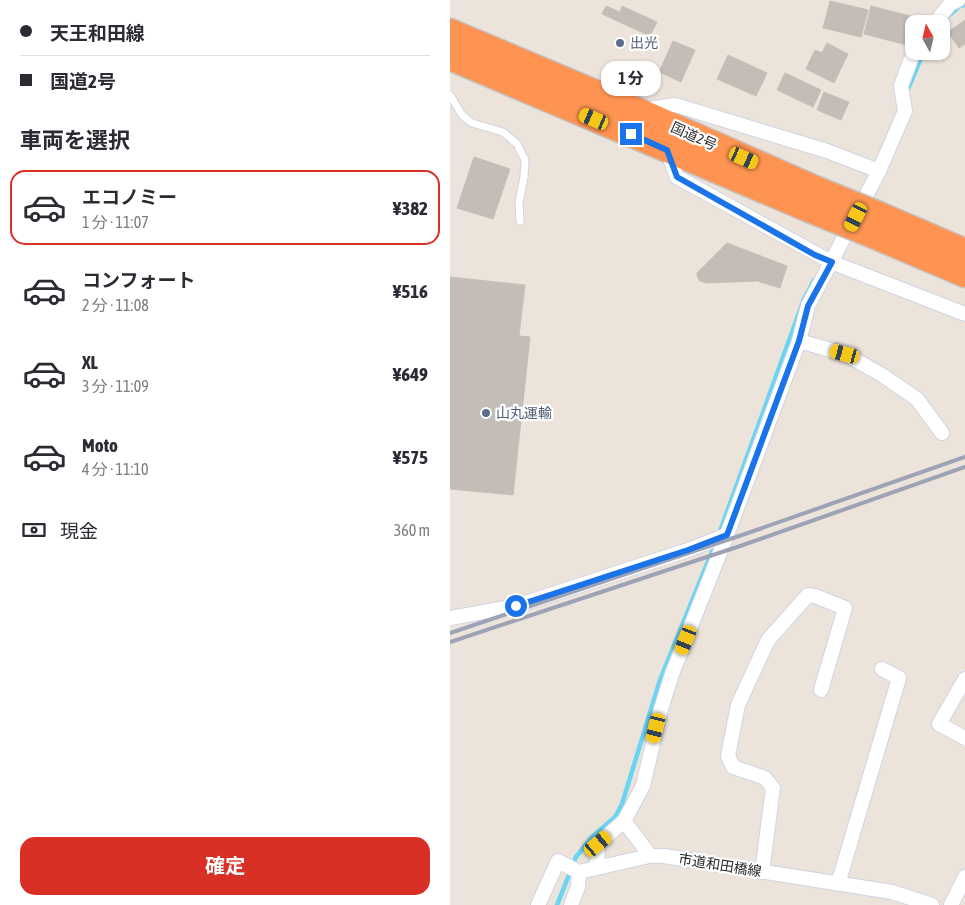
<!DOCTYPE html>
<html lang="ja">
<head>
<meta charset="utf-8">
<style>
	:root { --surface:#fff; --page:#f2f2f3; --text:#2b2b33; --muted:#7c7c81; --line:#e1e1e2; --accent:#d93025 }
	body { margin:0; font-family:"Asap Condensed","Noto Sans JP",sans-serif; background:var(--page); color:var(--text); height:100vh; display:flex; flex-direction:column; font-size:19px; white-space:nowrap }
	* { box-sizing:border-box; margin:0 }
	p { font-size:16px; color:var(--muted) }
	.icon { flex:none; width:28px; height:28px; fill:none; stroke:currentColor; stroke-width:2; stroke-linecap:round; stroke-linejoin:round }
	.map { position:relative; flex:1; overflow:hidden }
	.side { display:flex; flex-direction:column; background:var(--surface); width:450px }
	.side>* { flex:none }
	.banner { display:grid; align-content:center; height:110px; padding:0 20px; background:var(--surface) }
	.needle { width:32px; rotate:352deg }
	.tools { position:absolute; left:455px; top:15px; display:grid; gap:10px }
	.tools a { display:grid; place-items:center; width:45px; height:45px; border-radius:10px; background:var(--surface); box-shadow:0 1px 4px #0004; font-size:25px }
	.end { position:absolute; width:22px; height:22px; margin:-11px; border:6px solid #1a73e8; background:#fff; box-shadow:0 0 0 2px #fff }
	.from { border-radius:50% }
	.bubble { position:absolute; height:35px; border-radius:15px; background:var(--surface); box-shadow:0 1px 4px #0004; font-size:16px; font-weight:700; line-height:35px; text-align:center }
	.car { position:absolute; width:15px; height:30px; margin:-15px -8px; border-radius:6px; box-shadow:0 0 4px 1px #0007; background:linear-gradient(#f5c518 24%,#345 0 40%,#f5c518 0 76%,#345 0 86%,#f5c518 0) }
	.banner b { display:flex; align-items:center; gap:18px; height:48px; font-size:19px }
	.banner b+b { border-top:1px solid var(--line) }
	.banner i { width:12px; height:12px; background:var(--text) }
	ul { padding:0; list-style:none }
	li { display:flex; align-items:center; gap:15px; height:75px; margin:0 10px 8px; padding:0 10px; border:2px solid transparent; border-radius:15px }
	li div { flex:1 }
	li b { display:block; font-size:19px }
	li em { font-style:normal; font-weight:700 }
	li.on { border-color:var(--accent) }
	li>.icon { width:45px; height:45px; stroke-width:1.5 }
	h2 { padding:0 20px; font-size:22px; line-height:60px }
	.pay { display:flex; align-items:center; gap:12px; height:55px; padding:0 20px; font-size:19px }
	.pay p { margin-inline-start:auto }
	.action { display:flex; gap:10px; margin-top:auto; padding:10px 20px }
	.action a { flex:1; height:58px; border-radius:15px; background:var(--accent); color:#fff; font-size:20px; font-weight:700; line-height:58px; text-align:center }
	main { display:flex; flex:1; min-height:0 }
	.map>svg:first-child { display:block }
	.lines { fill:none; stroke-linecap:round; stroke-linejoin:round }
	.stream { stroke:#69d5f3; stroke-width:4.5 }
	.building { fill:#c4bdb7; stroke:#c7bfb4 }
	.lane-casing { stroke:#cfd4e3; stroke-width:9 }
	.street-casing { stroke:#cfd4e3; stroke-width:16 }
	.highway-casing { stroke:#c3c3c3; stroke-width:29 }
	.lane { stroke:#fff; stroke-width:7 }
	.street { stroke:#fff; stroke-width:14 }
	.highway { stroke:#ff9452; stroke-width:26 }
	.rail { stroke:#9da2b4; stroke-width:4 }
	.highway-bridge-casing { stroke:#c3c3c3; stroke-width:29; stroke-linecap:butt }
	.highway-bridge { stroke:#ff9452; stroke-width:26 }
	.route { stroke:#1a73e8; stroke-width:6 }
	.service-dot { fill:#5c6f8a; stroke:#fff; stroke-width:2 }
	.labels { text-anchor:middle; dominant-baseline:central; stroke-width:4.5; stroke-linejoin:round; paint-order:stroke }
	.service-label { font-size:14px; fill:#4e5e75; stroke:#fff; text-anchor:start }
	.street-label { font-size:14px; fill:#292929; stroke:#fff }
</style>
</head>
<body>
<main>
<section class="side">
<div class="banner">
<b><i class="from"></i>天王和田線</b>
<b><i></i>国道2号</b>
</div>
<h2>車両を選択</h2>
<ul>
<li class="on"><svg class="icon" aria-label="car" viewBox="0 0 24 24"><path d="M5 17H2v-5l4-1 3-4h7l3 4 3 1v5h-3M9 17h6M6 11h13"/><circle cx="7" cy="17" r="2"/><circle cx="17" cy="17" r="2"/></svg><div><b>エコノミー</b><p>1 分 · 11:07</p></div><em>¥382</em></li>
<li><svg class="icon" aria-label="car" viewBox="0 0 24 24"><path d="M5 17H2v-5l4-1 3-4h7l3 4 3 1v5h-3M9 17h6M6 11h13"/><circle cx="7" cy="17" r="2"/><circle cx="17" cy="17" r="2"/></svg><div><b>コンフォート</b><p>2 分 · 11:08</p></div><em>¥516</em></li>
<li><svg class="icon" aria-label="car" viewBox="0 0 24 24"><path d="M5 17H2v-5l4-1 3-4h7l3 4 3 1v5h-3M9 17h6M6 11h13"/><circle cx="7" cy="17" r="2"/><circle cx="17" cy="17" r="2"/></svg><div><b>XL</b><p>3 分 · 11:09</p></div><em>¥649</em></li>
<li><svg class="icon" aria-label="car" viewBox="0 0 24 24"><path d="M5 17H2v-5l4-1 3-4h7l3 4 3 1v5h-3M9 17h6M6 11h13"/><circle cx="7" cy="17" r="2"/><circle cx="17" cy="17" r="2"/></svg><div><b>Moto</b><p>4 分 · 11:10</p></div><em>¥575</em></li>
</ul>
<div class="pay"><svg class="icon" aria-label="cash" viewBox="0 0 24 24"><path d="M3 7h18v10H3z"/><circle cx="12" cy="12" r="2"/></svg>現金<p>360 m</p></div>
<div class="action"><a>確定</a></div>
</section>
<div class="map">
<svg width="515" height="905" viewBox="0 0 515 905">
	<rect width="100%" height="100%" fill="#ece3da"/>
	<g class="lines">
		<g class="stream">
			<path d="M496,18L510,6L515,5"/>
			<path d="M456,94L474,51"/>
			<path d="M269,534L354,299L364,280"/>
			<path d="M107,905L126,857L142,837L165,817L172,804L210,680L265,544"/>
		</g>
	</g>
	<g class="building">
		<path d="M380,1L418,10L411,37L373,28Z"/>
		<path d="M156,6L170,12L172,6L207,22L200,36L152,14Z"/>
		<path d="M421,6L464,17L457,45L414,34Z"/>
		<path d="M515,20V44L509,48L498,32Z"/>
		<path d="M223,41L245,50L231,82L209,72Z"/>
		<path d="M377,43L398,54L384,83L356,69L365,50L372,53Z"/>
		<path d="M278,55L317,73L306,96L267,79Z"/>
		<path d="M335,73L371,90L363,107L327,90Z"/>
		<path d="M374,92L399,102L391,120L367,110Z"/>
		<path d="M24,157L60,169L43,219L7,208Z"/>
		<path d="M277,243L337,266L330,288L307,281L257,283L250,281L247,276V273Z"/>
		<path d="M0,277L75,285L69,336L80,337L63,495L0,489Z"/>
	</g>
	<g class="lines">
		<g class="lane-casing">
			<path id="lane" d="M0,95L12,115L22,123L53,132L67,144L75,160L74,177L69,203L70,221"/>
		</g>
		<g class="street-casing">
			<g id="street">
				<path d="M484,24L500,4L508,0"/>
				<path d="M193,110L225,105L377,151L429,171"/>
				<path d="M217,150L227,177L381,262L515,314"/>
				<path d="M349,341L395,354L432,375L467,399L492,433"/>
				<path d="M0,618L66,606L238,550L277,535"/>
				<path d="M515,679L489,724L515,738"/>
				<path d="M174,821L196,850L199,856"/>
				<path d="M147,867L148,844L174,821L193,786L211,709L222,674L277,535L349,341L358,306L429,171L455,111L451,86L464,51"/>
				<path d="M312,872L323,788L315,778L283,767L278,756L288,705L318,640L358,595L365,596L395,608L371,690"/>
				<path d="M388,884L449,678L432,669"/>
				<path d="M88,905L108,861L129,872L199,856H214L442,892L482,905"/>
				<path d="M121,905L128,887L129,872"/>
				<path d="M501,905L515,877"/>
			</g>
		</g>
		<g class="highway-casing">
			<g id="highway">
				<path d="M0,32L188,111L365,189"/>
				<path d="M0,57L359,209"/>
				<path d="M429,215L515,252"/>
				<path d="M421,234L515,274"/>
			</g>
		</g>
		<use href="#lane" class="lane"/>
		<use href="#street" class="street"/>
		<use href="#highway" class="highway"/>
		<g class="rail">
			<path d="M0,633L292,535L515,457"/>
			<path d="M0,642L293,545L515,467"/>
		</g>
		<g class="highway-bridge-casing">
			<g id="highway-bridge">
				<path d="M365,189L429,215"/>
				<path d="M359,209L421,234"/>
			</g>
		</g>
		<use href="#highway-bridge" class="highway-bridge"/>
	</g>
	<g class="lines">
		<path class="route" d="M66,606L238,550L277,535L349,341L358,306L382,262L365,255L227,177L217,150L181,134"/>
	</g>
	<g class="service-dot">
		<circle cx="170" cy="43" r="5"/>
		<circle cx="36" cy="413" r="5"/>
	</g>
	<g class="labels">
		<g class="service-label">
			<text x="180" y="43">出光</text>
			<text x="46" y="413">山丸運輸</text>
		</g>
		<g class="street-label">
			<text transform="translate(244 136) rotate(24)">国道2号</text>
			<text transform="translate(270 865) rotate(9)">市道和田橋線</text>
		</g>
	</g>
</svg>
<div class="tools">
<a><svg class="needle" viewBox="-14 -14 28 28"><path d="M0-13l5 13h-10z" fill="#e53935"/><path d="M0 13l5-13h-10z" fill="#7c7c81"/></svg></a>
</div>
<i class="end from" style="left:66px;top:606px"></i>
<i class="end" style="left:181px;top:134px"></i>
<div class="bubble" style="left:151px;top:61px;width:60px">1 分</div>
<i class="car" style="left:144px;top:119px;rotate:293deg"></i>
<i class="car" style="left:294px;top:158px;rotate:114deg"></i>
<i class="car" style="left:406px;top:217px;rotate:207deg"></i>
<i class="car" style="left:395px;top:354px;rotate:285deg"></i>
<i class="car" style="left:236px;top:640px;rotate:202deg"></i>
<i class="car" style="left:206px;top:728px;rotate:194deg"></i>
<i class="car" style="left:148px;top:844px;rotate:50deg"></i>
</div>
</main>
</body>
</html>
